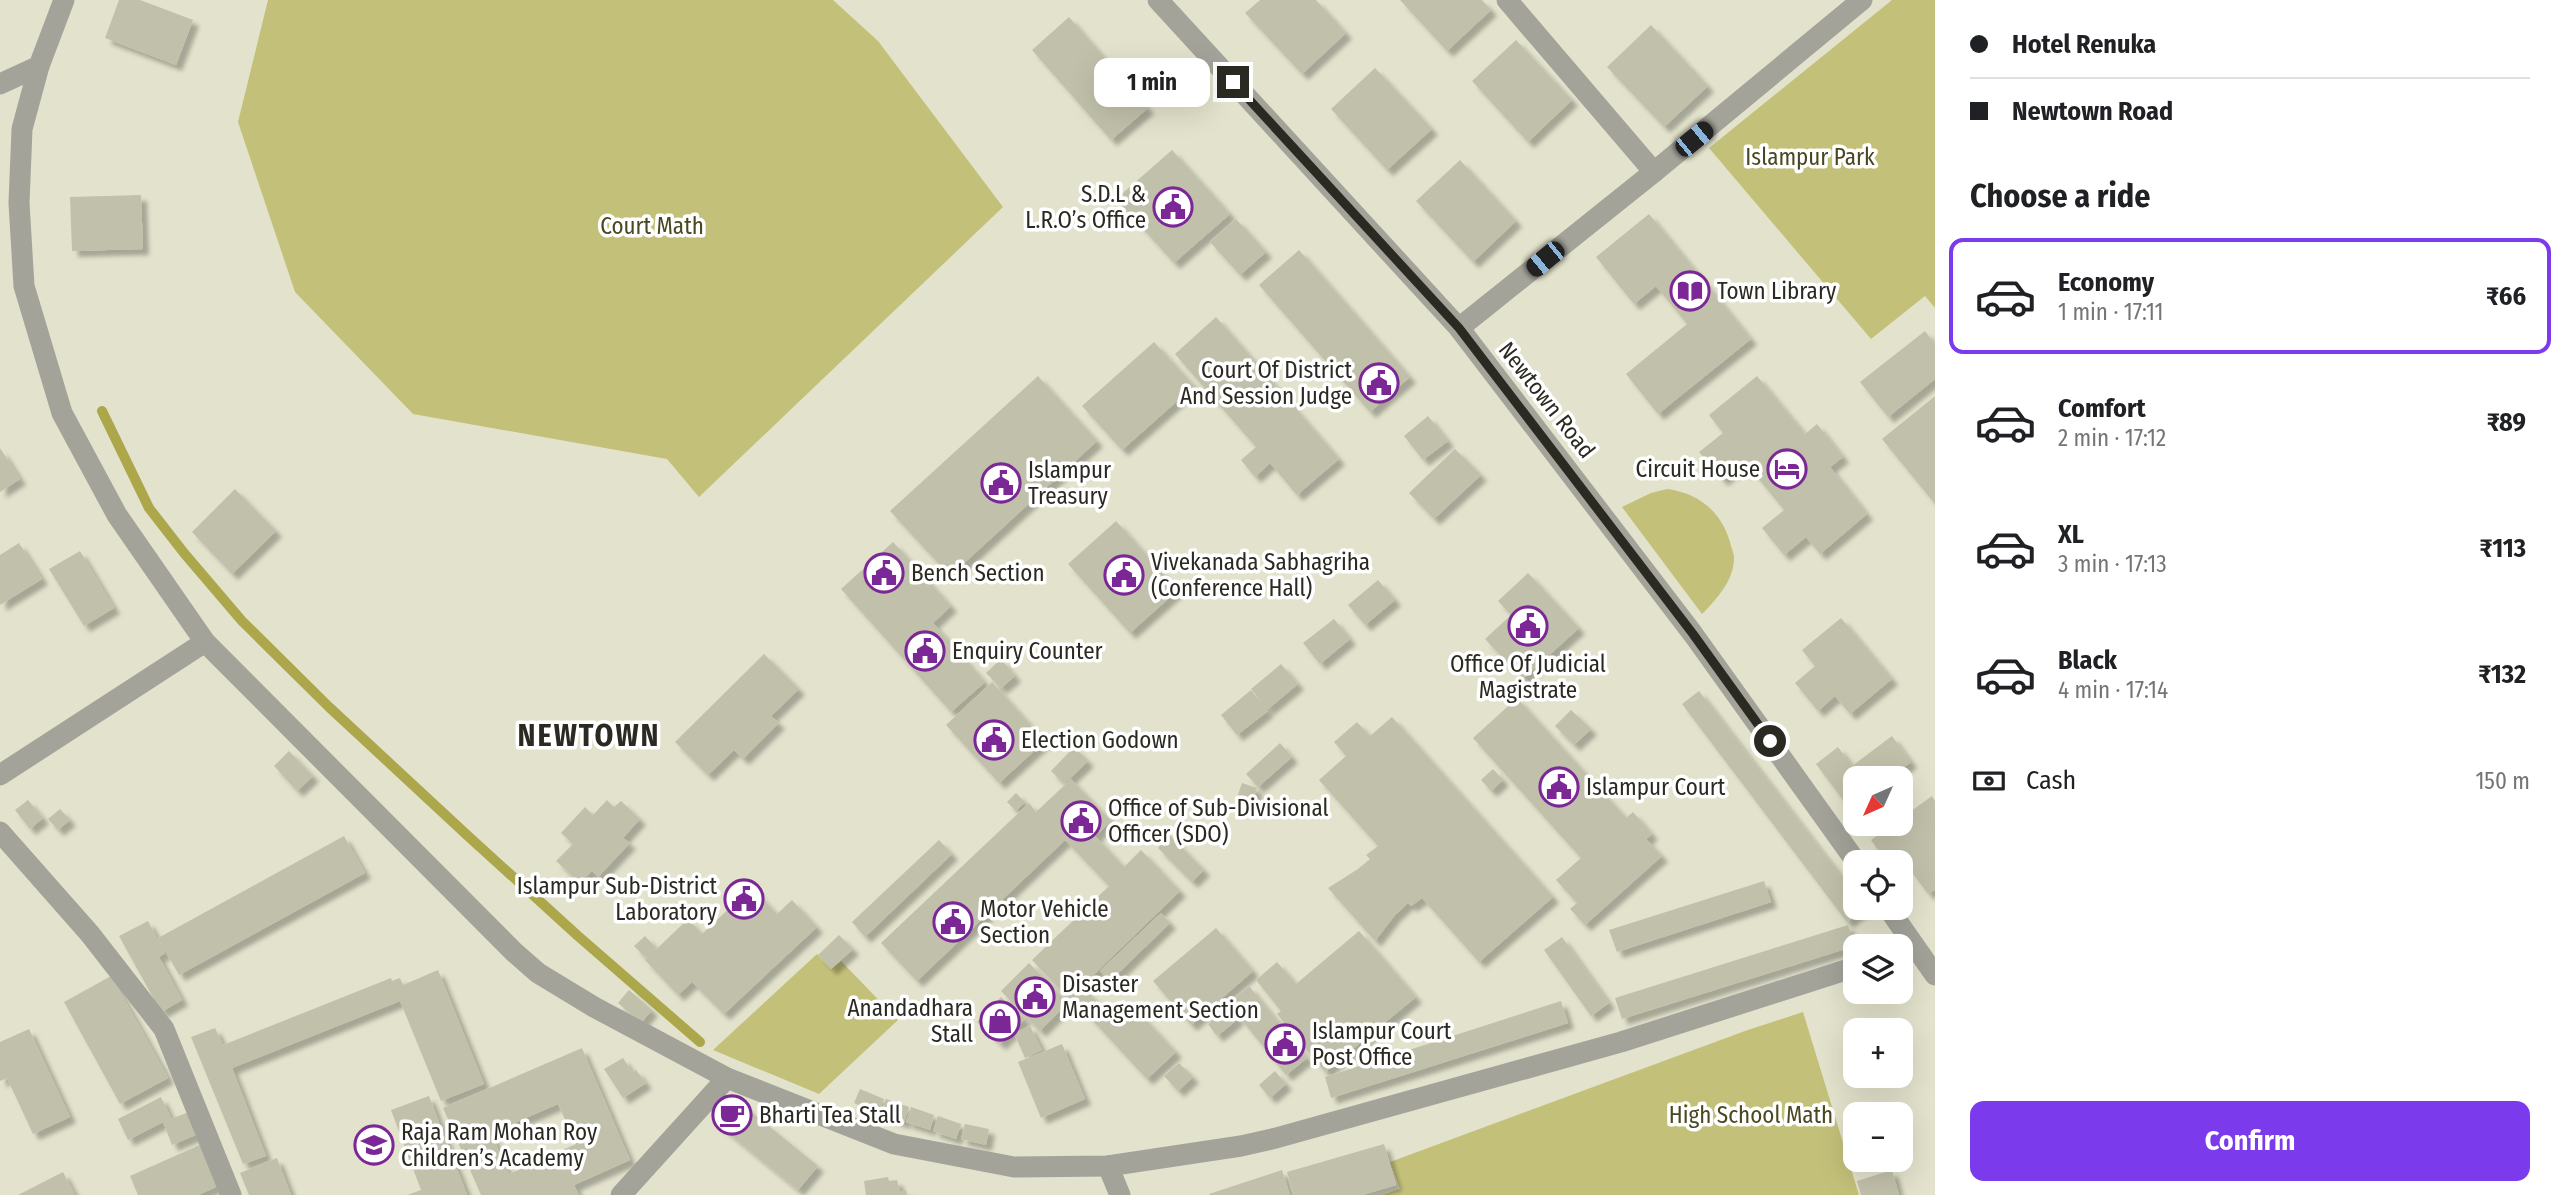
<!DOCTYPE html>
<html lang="en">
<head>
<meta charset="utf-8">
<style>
	:root { --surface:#fff; --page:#f2f2f2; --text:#202124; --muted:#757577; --line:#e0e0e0; --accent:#7c3aed }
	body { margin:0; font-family:"Fira Sans Condensed",sans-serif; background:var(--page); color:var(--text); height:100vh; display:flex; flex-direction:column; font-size:26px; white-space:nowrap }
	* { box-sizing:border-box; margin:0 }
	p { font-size:23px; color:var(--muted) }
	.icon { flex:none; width:38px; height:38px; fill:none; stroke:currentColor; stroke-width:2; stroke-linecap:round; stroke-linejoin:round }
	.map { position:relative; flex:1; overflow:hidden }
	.panel { display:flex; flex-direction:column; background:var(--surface); width:630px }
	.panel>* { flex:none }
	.hud { display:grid; align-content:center; height:154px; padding:0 35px; background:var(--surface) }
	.needle { width:46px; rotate:225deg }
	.buttons { position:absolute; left:1843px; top:766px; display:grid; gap:14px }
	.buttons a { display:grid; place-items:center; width:70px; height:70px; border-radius:14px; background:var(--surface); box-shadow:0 7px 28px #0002; font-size:35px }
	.end { position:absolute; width:32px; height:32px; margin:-16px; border:9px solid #2b2a22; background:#fff; box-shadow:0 0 0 4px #fff }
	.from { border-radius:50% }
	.bubble { position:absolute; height:49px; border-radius:14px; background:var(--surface); box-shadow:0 7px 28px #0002; font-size:23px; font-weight:700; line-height:49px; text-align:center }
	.car { position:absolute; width:21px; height:42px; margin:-21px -10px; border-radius:9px; box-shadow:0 0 5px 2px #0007; background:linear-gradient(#222 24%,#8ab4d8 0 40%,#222 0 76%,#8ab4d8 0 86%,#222 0) }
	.hud b { display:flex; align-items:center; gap:24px; height:66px; font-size:26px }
	.hud b+b { border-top:2px solid var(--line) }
	.hud i { width:18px; height:18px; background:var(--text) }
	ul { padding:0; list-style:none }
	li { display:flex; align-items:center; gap:21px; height:116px; margin:0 14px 10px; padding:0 21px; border:4px solid transparent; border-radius:14px }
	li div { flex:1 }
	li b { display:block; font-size:26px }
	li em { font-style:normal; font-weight:700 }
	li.current { border-color:var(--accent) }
	li>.icon { width:63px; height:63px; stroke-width:1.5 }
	h2 { padding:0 35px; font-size:32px; line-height:84px }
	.pay { display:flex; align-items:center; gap:18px; height:77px; padding:0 35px; font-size:26px }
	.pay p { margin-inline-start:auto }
	.primary-button { display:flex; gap:14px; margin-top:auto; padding:14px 35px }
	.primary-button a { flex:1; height:80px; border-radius:14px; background:var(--accent); color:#fff; font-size:28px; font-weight:700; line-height:80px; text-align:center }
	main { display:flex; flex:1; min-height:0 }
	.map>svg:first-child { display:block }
	.green { fill:#c3c179 }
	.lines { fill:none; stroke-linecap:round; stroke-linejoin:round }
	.stream { stroke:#aba74a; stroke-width:10 }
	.building { fill:#c1c1ab; fill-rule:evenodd; filter:url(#shadow) }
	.minor { stroke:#a3a39a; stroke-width:21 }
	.route { stroke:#2b2a22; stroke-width:9 }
	.labels { text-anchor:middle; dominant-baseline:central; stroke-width:7; stroke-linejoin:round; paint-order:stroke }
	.park-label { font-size:23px; fill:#4a4821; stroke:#fff }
	.poi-label { font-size:23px; fill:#2b2a22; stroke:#fff; text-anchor:start }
	.street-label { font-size:23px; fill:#2b2a22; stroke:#fff }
	.district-label { font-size:30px; font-weight:bold; letter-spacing:2px; fill:#2b2a22; stroke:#fff }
</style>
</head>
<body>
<main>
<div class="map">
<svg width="1935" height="1195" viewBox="0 0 1935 1195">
	<defs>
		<filter id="shadow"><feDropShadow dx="6" dy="6" stdDeviation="2" flood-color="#0004"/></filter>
	</defs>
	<rect width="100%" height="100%" fill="#e3e2cc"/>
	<g class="green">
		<path d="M268,0H833L878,41L1003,207L699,497L667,459L413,414L295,292L238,122Z"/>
		<path d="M1892,0H1935V308L1925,296L1871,339L1709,148Z"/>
		<path d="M1667,489C1698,493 1721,511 1730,542C1731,547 1734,553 1734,558C1734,580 1717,599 1702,614L1622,507L1651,493Z"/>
		<path d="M817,954L831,969L841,961L898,1020L819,1094L713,1050Z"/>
		<path d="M1803,1012L1859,1195H1382L1400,1189L1390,1162L1745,1031Z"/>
	</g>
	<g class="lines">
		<path class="stream" d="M102,411L149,508L184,553L242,621L329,707L468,836L578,936L700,1042"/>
	</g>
	<g class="building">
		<path d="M119,0H140L193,20L176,65L105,38Z"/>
		<path d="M1260,0H1316L1346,33L1302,74L1245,13Z"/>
		<path d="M1400,0H1482L1491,10L1447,51Z"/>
		<path d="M1069,17L1148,108L1111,140L1032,50Z"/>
		<path d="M1651,25L1708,86L1664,127L1607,67Z"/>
		<path d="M1516,40L1572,100L1528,142L1472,81Z"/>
		<path d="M1375,68L1432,129L1387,170L1331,109Z"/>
		<path d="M1172,150L1230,214L1174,263L1116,199Z"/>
		<path d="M1460,160L1516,221L1473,262L1416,201Z"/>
		<path d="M141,195L143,249L72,251L70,197Z"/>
		<path d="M1649,214L1751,339L1658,414L1626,374L1687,324L1656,286L1634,304L1596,257Z"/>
		<path d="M1236,219L1266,252L1240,275L1210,242Z"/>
		<path d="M1299,250L1410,377L1370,412L1259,285Z"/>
		<path d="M1216,317L1339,459L1297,495L1270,463L1255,477L1241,460L1256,447L1175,354Z"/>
		<path d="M1925,331L1935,344V379L1888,417L1860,382Z"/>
		<path d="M1154,342L1194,386L1122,450L1082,406Z"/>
		<path d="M1038,376L1097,441L950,576L890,511Z"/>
		<path d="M1757,376L1805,434L1817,424L1843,457L1830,467L1867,514L1820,554L1806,537L1784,555L1762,528L1784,510L1745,462L1722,480L1699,452L1723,433L1709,415Z"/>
		<path d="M1935,396V504L1882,439Z"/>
		<path d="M1428,416L1448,441L1423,460L1404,436Z"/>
		<path d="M0,448L20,479L0,492Z"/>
		<path d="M1455,449L1481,475L1434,519L1409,493Z"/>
		<path d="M235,489L276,531L232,574L192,532Z"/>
		<path d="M1116,521L1178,590L1130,633L1068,564Z"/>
		<path d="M893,542L951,606L933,623L985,682L951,712L841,589Z"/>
		<path d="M19,543L42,579L0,605V555Z"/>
		<path d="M80,551L114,608L84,626L49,569Z"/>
		<path d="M1528,573L1579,628L1523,679L1485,639L1511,615L1498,601Z"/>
		<path d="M1378,580L1395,600L1365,625L1348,605Z"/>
		<path d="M1841,618L1892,679L1850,714L1835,696L1818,711L1795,683L1815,666L1802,650Z"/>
		<path d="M1334,619L1350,639L1320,664L1303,643Z"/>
		<path d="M764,654L799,689L771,716L779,723L743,759L734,750L708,775L675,742Z"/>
		<path d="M1001,659L1015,676L1001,688L986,673Z"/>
		<path d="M1281,664L1298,684L1268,709L1251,689Z"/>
		<path d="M992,682L1045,741L999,783L946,725Z"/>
		<path d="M1251,690L1268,711L1237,735L1221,715Z"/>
		<path d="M1699,691L1841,876L1855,896V908H1866L1847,922L1682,704Z"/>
		<path d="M1517,698L1626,818L1633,812L1652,834L1646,839L1662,856L1585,925L1570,909L1577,903L1556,880L1581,858L1473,738Z"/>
		<path d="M1571,710L1591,729L1574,745L1555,726Z"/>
		<path d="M1392,717L1553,897L1479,962L1422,898L1411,906L1408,903L1395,915L1375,941L1328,888L1358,869L1370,859L1366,855L1378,846L1319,780L1346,756L1334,742L1357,722L1370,736Z"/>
		<path d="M1892,736L1911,762L1888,779H1855V804L1849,808L1816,764L1838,747L1852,766Z"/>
		<path d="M1280,743L1292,757L1258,787L1246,774Z"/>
		<path d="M1074,747L1088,761L1064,784L1051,771Z"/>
		<path d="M289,751L313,776L297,791L274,766Z"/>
		<path d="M1493,769L1503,780L1491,791L1481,780Z"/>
		<path d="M1071,779L1111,821L1095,836L1108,850L1124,867L1141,850L1180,891L1082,986L1100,1005L1103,1002L1117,1017L1131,1004L1176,1052L1147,1079L1071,997L1069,999L1032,960L1109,886L1065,840L917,981L881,943L1029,803L1036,812Z"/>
		<path d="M1242,783L1257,788L1249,811L1234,806Z"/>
		<path d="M1016,793L1025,802L1016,811L1007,802Z"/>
		<path d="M1932,796L1935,801V890L1928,894L1895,849L1883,857L1871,840L1893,824H1900V819Z"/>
		<path d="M28,800L43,818L30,829L15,810Z"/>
		<path d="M607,800L614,807L621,801L640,819L623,838L630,843L598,877L592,871L580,883L556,861L573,844L561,833L585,807L593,815Z"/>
		<path d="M60,809L70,820L58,830L48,819Z"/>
		<path d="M1170,835L1204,870L1192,882L1158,848Z"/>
		<path d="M344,836L365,873L179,975L158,938Z"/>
		<path d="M939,840L952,854L865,937L852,922Z"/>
		<path d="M744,879L777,914L792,900L817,927L724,1014L692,982L678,995L645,960L688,919L702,934L737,901L729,893Z"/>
		<path d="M1764,881L1771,902L1617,952L1609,930Z"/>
		<path d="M1161,913L1170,923L1110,981L1100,971Z"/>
		<path d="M148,921L165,953L159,957L182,1000L161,1012L119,936Z"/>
		<path d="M1848,925L1855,946L1622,1019L1615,998Z"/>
		<path d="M1216,928L1253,971L1191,1025L1153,981Z"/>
		<path d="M1359,931L1416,997L1325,1072L1277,1014L1281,1011L1256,980L1277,962L1296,984Z"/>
		<path d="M839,935L853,949L831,969L818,955Z"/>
		<path d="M645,936L656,948L646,958L634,946Z"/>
		<path d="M1562,937L1609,1003L1591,1016L1544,950Z"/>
		<path d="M1029,963L1068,1003L1040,1031L1001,991Z"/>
		<path d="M438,970L484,1084L441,1101L400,1001L232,1068L266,1156L243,1164L191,1037L215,1028L223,1045L391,978L392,981L400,978L403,985Z"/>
		<path d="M111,976L168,1078L120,1104L64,1002Z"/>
		<path d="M1249,986L1307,1058L1286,1075L1228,1003Z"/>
		<path d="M629,990L652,1010L641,1023L618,1003Z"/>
		<path d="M1001,997L1025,1019L1000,1044L977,1022Z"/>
		<path d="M1561,1001L1568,1023L1331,1098L1325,1077Z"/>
		<path d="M1228,1007L1238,1019L1217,1036L1208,1024Z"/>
		<path d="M1030,1026L1042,1050L1025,1058L1014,1033Z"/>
		<path d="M29,1029L70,1117L33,1134L7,1078L0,1081V1042Z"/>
		<path d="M1062,1044L1085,1099L1041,1118L1018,1062Z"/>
		<path d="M582,1048L630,1160L574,1185L579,1195H481L443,1108ZM558,1104L576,1144L509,1174L491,1133Z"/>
		<path d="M623,1058L632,1072L636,1070L646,1083L623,1098L604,1069Z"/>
		<path d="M1179,1063L1193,1077L1178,1091L1164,1076Z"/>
		<path d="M1275,1071L1286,1084L1270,1098L1259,1085Z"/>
		<path d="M860,1089L884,1099L878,1114L854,1103Z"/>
		<path d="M429,1096L439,1122L467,1195H407L421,1190L391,1110Z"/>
		<path d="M161,1097L171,1118L128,1140L118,1119Z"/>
		<path d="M733,1097L818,1166L798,1190L714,1121Z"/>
		<path d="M886,1099L909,1107L904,1123L880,1114Z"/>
		<path d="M911,1107L934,1115L930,1130L906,1122Z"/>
		<path d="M189,1112L198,1134L172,1145L163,1122Z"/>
		<path d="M938,1116L961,1124L956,1139L933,1131Z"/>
		<path d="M965,1124L989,1129L986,1145L961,1139Z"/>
		<path d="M204,1143L223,1184L198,1195H138L130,1176Z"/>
		<path d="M1384,1144L1396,1185L1362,1195H1294L1287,1172Z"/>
		<path d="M277,1158L291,1195H249L240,1173Z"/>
		<path d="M1282,1170L1290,1195H1210L1209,1194Z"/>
		<path d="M1892,1170L1899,1195H1861L1857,1181Z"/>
		<path d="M63,1172L75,1195H18Z"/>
		<path d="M888,1177L889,1181L897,1180L900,1192L906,1190L907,1195H866L864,1181Z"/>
	</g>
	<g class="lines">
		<g class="minor">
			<path d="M64,0L39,66L22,129L19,203L24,286L62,413L117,515L205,642L514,952L538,973L594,1007L727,1078L894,1144L1014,1167L1108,1166L1241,1146L1276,1138L1621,1042L1855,967"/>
			<path d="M1158,0L1459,328L1693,634L1857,863"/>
			<path d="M1507,0L1654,172"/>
			<path d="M0,84L39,66"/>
			<path d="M1459,328L1654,172L1862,0"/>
			<path d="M0,775L205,642"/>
			<path d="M0,832L90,934L164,1029L231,1195"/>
			<path d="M1888,908L1935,975"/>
			<path d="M1108,1166L1120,1195"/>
			<path d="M621,1195L727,1078"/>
		</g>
	</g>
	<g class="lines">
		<path class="route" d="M1233,82L1459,328L1693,634L1770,741"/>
	</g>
	<defs>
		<g id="civic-ring" transform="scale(2.0125)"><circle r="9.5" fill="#fff" stroke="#7c2796" stroke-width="1.5"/><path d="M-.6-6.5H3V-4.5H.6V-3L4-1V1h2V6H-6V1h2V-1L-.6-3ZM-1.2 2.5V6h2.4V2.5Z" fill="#7c2796"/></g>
		<g id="library-ring" transform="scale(2.0125)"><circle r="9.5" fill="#fff" stroke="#7c2796" stroke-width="1.5"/><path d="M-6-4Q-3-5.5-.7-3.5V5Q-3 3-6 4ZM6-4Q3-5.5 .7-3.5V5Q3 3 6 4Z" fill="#7c2796"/></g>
		<g id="hotel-ring" transform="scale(2.0125)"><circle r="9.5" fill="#fff" stroke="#7c2796" stroke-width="1.5"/><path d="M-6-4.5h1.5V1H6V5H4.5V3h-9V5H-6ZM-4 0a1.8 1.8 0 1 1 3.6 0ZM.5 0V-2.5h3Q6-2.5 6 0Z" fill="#7c2796"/></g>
		<g id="shop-ring" transform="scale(2.0125)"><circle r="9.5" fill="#fff" stroke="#7c2796" stroke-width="1.5"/><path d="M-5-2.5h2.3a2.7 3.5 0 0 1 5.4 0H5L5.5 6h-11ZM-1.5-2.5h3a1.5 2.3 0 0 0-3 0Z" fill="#7c2796"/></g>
		<g id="cafe-ring" transform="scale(2.0125)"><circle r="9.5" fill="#fff" stroke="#7c2796" stroke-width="1.5"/><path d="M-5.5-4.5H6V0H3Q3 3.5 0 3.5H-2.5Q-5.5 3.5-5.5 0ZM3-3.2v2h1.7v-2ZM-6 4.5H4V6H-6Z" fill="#7c2796"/></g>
		<g id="school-ring" transform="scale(2.0125)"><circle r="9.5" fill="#fff" stroke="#7c2796" stroke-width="1.5"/><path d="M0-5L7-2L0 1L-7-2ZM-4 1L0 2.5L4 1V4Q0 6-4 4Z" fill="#7c2796"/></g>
	</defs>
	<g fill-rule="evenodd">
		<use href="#civic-ring" x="1173" y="207"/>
		<use href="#library-ring" x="1690" y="291"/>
		<use href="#civic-ring" x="1379" y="383"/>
		<use href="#hotel-ring" x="1787" y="469"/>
		<use href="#civic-ring" x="1001" y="483"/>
		<use href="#civic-ring" x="884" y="573"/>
		<use href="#civic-ring" x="1124" y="575"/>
		<use href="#civic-ring" x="1528" y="626"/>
		<use href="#civic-ring" x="925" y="651"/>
		<use href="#civic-ring" x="994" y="740"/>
		<use href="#civic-ring" x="1559" y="787"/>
		<use href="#civic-ring" x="1081" y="821"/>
		<use href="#civic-ring" x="744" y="899"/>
		<use href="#civic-ring" x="953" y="922"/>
		<use href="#civic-ring" x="1035" y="997"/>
		<use href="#shop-ring" x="1000" y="1021"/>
		<use href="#civic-ring" x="1285" y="1044"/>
		<use href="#cafe-ring" x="732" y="1115"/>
		<use href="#school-ring" x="374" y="1145"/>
	</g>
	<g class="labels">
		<g class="park-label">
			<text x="1810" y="157">Islampur Park</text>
			<text x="652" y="226">Court Math</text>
			<text x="1751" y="1115">High School Math</text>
		</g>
		<g class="poi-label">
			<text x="1146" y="194" text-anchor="end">S.D.L &amp;<tspan x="1146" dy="26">L.R.O’s Office</tspan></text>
			<text x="1717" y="291">Town Library</text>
			<text x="1352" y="370" text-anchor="end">Court Of District<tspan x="1352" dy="26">And Session Judge</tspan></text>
			<text x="1760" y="469" text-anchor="end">Circuit House</text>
			<text x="1028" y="470">Islampur<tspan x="1028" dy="26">Treasury</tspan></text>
			<text x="1151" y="562">Vivekanada Sabhagriha<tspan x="1151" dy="26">(Conference Hall)</tspan></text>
			<text x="911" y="573">Bench Section</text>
			<text x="952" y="651">Enquiry Counter</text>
			<text x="1528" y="664" text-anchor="middle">Office Of Judicial<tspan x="1528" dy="26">Magistrate</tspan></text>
			<text x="1021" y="740">Election Godown</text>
			<text x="1586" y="787">Islampur Court</text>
			<text x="1108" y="808">Office of Sub-Divisional<tspan x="1108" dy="26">Officer (SDO)</tspan></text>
			<text x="717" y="886" text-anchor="end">Islampur Sub-District<tspan x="717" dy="26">Laboratory</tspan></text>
			<text x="980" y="909">Motor Vehicle<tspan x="980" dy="26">Section</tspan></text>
			<text x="1062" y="984">Disaster<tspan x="1062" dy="26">Management Section</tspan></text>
			<text x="973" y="1008" text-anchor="end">Anandadhara<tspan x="973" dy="26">Stall</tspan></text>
			<text x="1312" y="1031">Islampur Court<tspan x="1312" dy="26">Post Office</tspan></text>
			<text x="759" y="1115">Bharti Tea Stall</text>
			<text x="401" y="1132">Raja Ram Mohan Roy<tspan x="401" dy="26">Children’s Academy</tspan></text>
		</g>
		<g class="street-label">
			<text transform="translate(1547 400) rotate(52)">Newtown Road</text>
		</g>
		<g class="district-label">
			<text x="589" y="736">NEWTOWN</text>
		</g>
	</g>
</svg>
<div class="buttons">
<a><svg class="needle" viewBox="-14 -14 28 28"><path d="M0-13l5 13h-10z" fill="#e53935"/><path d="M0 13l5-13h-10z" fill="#757577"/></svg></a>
<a><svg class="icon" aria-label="locate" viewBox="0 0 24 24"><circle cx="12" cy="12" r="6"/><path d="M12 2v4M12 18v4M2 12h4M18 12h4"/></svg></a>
<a><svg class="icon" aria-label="layers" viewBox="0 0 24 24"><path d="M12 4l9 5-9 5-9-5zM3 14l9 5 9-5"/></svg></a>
<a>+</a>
<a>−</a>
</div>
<i class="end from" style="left:1770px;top:741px"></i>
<i class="end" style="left:1233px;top:82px"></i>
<div class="bubble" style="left:1094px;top:58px;width:116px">1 min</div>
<i class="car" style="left:1694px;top:139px;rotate:51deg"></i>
<i class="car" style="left:1545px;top:259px;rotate:231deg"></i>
</div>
<section class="panel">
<div class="hud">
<b><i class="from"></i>Hotel Renuka</b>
<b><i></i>Newtown Road</b>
</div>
<h2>Choose a ride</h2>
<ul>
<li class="current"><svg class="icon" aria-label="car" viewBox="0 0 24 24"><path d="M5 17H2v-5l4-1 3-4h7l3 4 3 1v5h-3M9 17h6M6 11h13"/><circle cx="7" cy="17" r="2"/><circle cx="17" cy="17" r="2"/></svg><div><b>Economy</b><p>1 min · 17:11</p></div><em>₹66</em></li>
<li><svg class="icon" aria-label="car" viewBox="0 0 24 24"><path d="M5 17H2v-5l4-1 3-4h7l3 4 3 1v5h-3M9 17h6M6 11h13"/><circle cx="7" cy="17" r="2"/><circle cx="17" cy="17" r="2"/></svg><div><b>Comfort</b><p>2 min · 17:12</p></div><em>₹89</em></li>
<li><svg class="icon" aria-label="car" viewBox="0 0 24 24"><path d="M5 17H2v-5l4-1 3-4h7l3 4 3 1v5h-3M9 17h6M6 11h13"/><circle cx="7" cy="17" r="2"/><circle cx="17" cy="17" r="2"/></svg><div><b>XL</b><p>3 min · 17:13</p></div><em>₹113</em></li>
<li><svg class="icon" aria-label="car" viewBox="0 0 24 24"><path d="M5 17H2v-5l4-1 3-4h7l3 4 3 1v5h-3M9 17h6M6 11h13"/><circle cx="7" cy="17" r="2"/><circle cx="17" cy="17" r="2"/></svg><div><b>Black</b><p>4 min · 17:14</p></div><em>₹132</em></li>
</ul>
<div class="pay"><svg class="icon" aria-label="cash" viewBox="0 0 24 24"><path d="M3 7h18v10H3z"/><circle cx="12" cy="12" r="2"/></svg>Cash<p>150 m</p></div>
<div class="primary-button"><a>Confirm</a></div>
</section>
</main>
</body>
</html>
